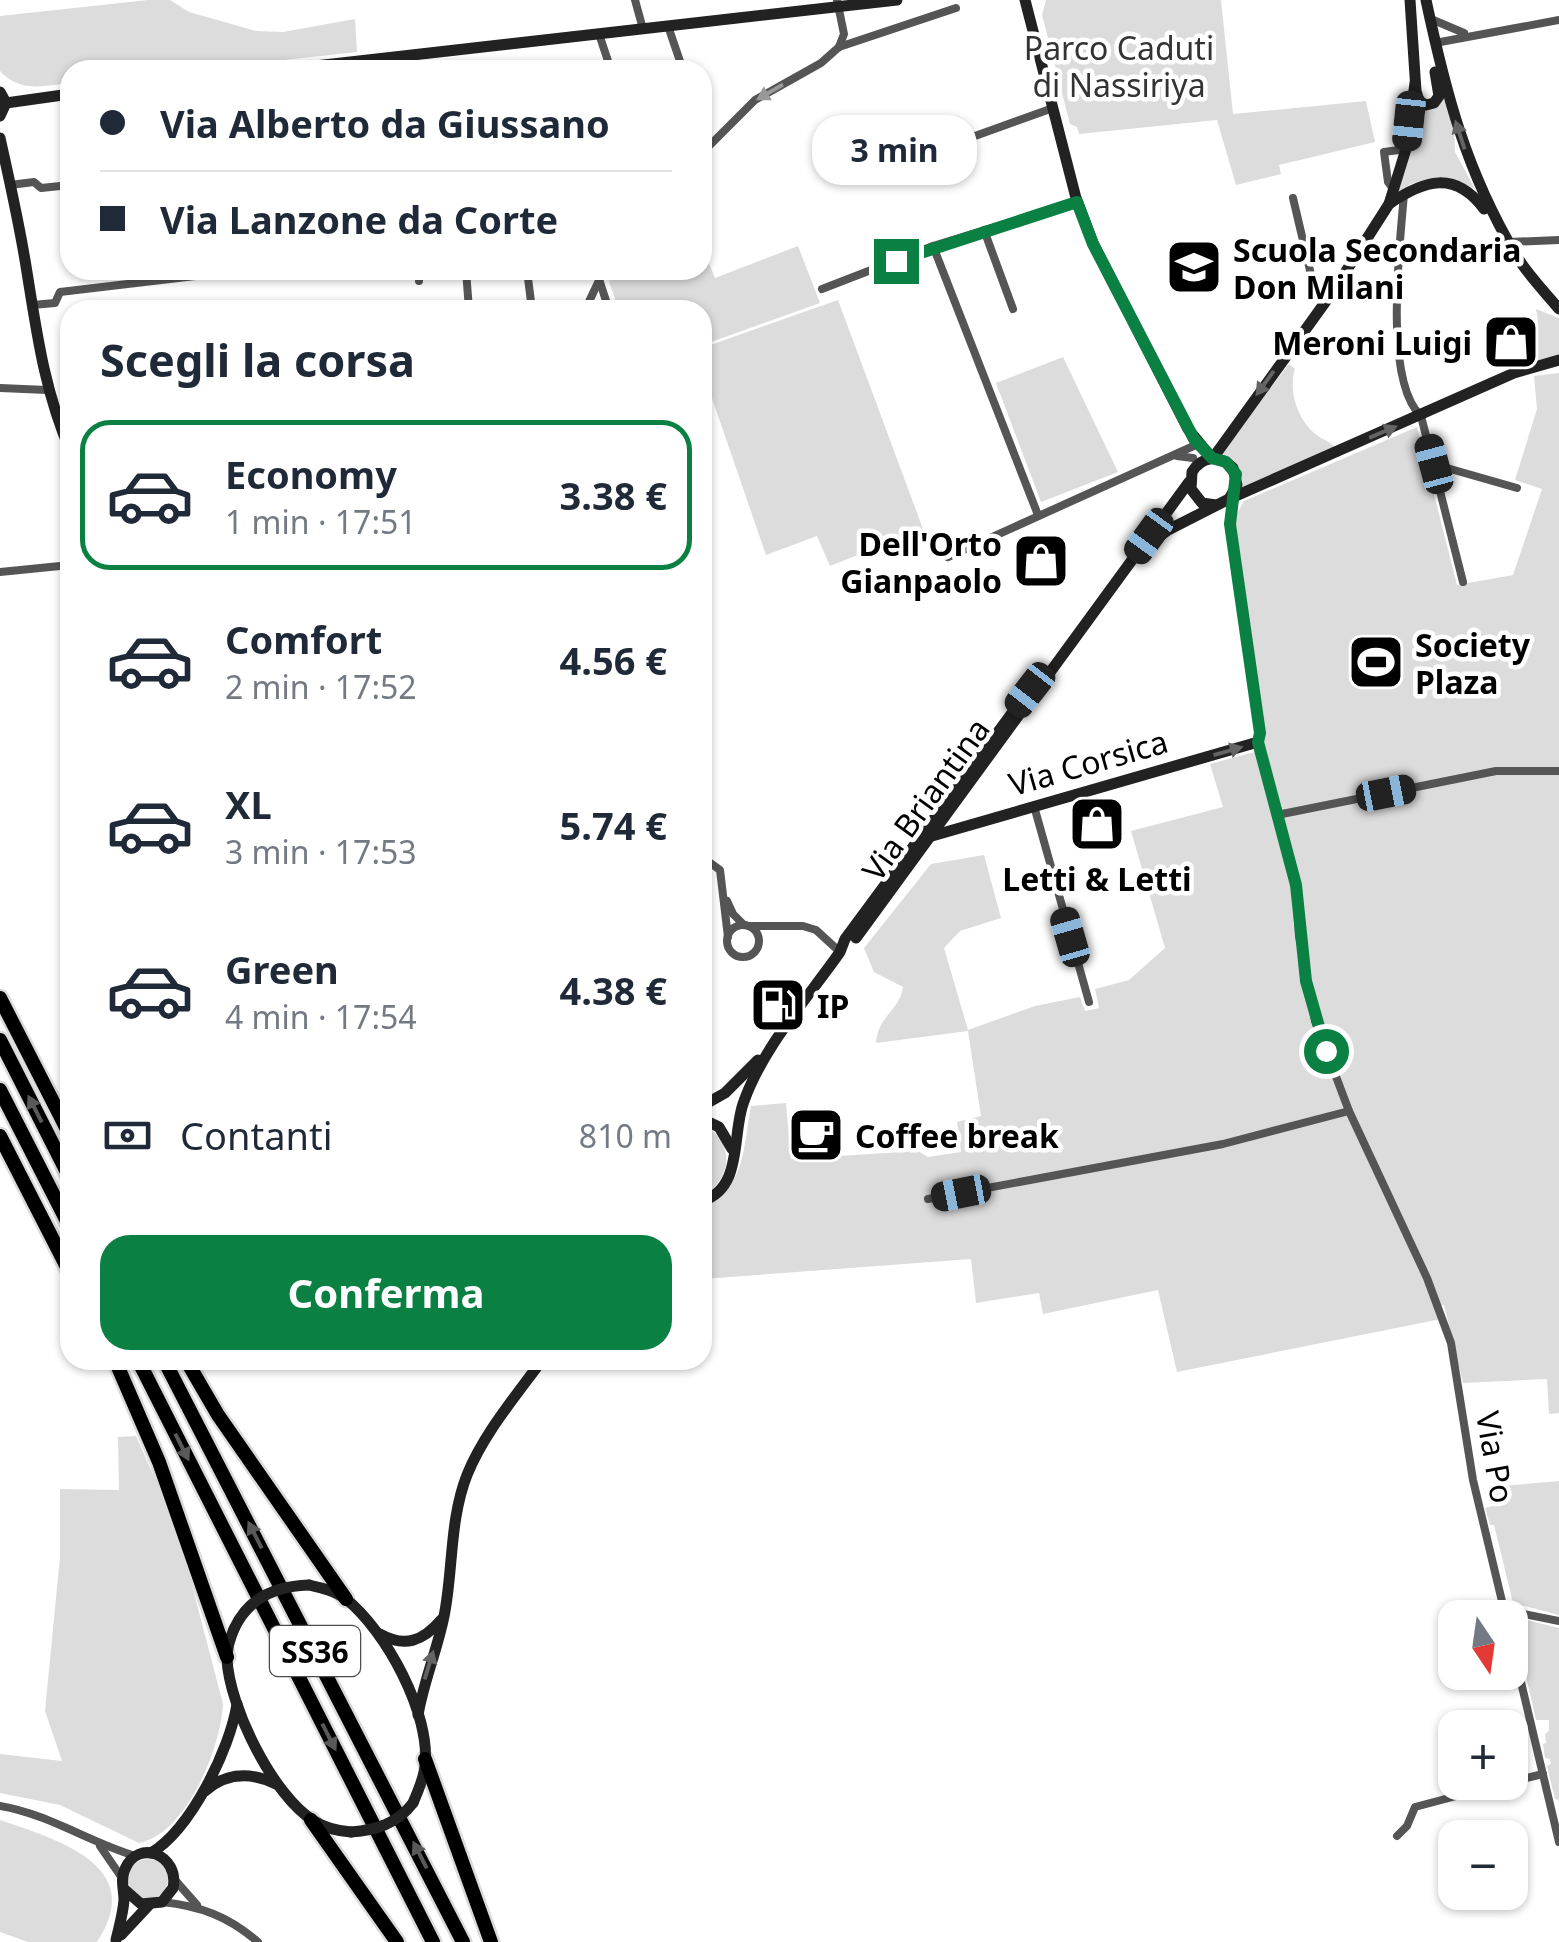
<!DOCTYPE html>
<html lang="it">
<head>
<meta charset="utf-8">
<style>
	:root { --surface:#fff; --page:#f6f6f7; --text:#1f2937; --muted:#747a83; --line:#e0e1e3; --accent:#0b8043 }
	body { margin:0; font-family:"Noto Sans",sans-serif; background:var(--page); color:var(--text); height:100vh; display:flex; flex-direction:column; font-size:38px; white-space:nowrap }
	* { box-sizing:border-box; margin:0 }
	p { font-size:32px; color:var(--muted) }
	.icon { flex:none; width:55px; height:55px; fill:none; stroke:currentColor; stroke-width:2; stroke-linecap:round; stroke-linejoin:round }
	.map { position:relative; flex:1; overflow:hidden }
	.sheet { position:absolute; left:60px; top:300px; width:652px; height:1070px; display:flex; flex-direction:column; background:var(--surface); border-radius:30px; box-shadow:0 2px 8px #0004 }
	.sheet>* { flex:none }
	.guide { position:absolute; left:60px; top:60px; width:652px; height:220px; border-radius:30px; box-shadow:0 2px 8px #0004; display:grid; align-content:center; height:220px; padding:0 40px; background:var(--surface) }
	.needle { width:65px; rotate:167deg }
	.fabs { position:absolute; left:1438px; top:1600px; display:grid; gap:20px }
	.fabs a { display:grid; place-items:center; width:90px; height:90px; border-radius:20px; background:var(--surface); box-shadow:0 2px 8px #0004; font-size:50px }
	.end { position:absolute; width:45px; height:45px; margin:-22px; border:12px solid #0b8043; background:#fff; box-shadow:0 0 0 5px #fff }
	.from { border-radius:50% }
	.bubble { position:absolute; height:70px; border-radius:30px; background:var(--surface); box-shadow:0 2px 8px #0004; font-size:32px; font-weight:700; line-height:70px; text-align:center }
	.car { position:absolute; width:30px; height:60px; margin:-30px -15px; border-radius:12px; box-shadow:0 0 8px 2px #0007; background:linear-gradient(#222 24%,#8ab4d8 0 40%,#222 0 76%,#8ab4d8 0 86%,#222 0) }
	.guide b { display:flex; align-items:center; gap:35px; height:95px; font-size:38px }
	.guide b+b { border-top:2px solid var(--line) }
	.guide i { width:25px; height:25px; background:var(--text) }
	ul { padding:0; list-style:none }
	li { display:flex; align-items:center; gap:30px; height:150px; margin:0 20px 15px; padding:0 20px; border:5px solid transparent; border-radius:30px }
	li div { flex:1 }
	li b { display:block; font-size:38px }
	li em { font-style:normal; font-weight:700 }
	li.selected { border-color:var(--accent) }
	li>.icon { width:90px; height:90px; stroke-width:1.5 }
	h2 { padding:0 40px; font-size:45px; line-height:120px }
	.pay { display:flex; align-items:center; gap:25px; height:110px; padding:0 40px; font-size:38px }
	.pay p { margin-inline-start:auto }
	.cta { display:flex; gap:20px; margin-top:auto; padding:20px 40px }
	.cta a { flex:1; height:115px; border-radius:30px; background:var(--accent); color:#fff; font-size:40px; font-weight:700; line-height:115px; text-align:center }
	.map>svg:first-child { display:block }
	.green { fill:#dcdcdc }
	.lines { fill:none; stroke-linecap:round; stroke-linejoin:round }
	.highway-casing { stroke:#dbdbdb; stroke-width:19 }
	.street { stroke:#555; stroke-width:8 }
	.secondary { stroke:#222; stroke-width:11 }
	.highway { stroke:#000; stroke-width:14 }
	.secondary-bridge { stroke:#222; stroke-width:11 }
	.oneway { fill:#999 }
	.oneway2 { fill:#646464 }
	.oneway3 { fill:#595959 }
	.route { stroke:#0b8043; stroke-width:12 }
	.labels { text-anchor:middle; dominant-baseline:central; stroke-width:9; stroke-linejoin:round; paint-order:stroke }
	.shield { fill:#fff; stroke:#4c4c4c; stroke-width:2.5 }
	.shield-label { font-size:30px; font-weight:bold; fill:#000 }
	.park-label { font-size:32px; fill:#333; stroke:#fff }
	.poi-label { font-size:32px; font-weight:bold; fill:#000; stroke:#fff; text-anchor:start }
	.street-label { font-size:32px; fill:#000; stroke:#fff }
</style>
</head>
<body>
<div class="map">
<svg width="1559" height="1942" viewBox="0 0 1559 1942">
	<rect width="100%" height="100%" fill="#fff"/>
	<g class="green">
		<path d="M148,0H170L189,12L256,31L283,32L355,19L357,52L192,70H70V83C43,86 20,93 0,71V16Z"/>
		<path d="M1046,0H1221L1233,114L1366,101L1375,142L1279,165L1281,174L1236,185L1217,120L1079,134L1077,127L1070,124L1042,15Z"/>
		<path d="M1444,97L1454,129L1455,152L1475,189C1449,174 1418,174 1395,195L1414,106Z"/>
		<path d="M798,246L820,303L703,345L702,310H619L609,282L612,270H702L703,249L715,278Z"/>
		<path d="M838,300L923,529L830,566L817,536L766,555L703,372L702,348Z"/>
		<path d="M1536,309L1559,318V356L1516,366C1537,351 1541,334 1536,309Z"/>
		<path d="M1063,357L1118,472L1041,502L996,383Z"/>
		<path d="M1289,364L1295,369C1288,390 1297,418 1314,433C1321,439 1329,441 1335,447L1243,488C1242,468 1237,462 1220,453Z"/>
		<path d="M1559,373V1413L1549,1414L1547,1379L1463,1383L1444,1305L1437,1306L1441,1319L1177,1372L1158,1290L1043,1314L1039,1293L976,1303L971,1259L703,1279L702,1208C746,1187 743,1149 751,1106L786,1103L791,1159L918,1151L928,1157L961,1152L957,1122L981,1116L968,1031L876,1043C878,1015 900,1011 903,987L874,972L864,948L931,864L984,855L1001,918L960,931L944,948L968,1030L1035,1006L1080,997L1085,1011L1099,1008L1095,989L1129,980L1165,948L1131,831L1223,807L1210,764L1258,751L1265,738L1235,517L1244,501L1417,427L1457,585L1513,575L1542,489L1515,480L1537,409L1534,376Z"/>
		<path d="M702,1125C735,1139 734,1180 702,1195Z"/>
		<path d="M136,1436L177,1528L223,1704C221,1748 186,1834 139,1843L60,1805L0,1793V1754L62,1761L45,1711L60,1557V1489L119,1490L118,1437Z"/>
		<path d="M1559,1481V1615L1513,1603L1494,1525H1490L1485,1508L1496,1505L1491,1487Z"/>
		<path d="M1523,1619L1559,1628V1800L1555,1799L1547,1766L1551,1764L1550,1759L1545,1758L1543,1744L1546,1743L1545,1734L1549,1731V1720H1536L1521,1654L1523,1646L1518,1643L1516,1622Z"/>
		<path d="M0,1820C55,1839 149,1865 97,1942H28L0,1932Z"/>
		<circle cx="148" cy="1879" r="20"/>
	</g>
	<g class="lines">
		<g class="highway-casing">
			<g id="highway">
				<path d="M0,998L70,1135"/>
				<path d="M0,1040L70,1178"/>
				<path d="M0,1090L70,1227"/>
				<path d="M0,1136L70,1273"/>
				<path d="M115,1360L159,1462L227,1657"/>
				<path d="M138,1360L433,1942"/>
				<path d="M164,1360L463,1942"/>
				<path d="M186,1360L218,1415L346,1599"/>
				<path d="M425,1759L491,1942"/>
				<path d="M311,1820L397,1942"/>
			</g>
		</g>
		<g class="street">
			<path d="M635,0L643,29"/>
			<path d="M837,0L844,34L839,47"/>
			<path d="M1431,19L1464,33"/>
			<path d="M668,26L683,70"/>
			<path d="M599,34L611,70"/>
			<path d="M1435,43L1559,20"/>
			<path d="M702,131L708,147"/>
			<path d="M702,153L755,100L821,63L839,47L956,8"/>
			<path d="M903,162L1053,108"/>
			<path d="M10,185L34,182L41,188L70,185"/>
			<path d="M1393,189L1388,182L1384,152L1406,149"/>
			<path d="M1404,194C1400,244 1383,381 1421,416L1463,582"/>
			<path d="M1293,198L1316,296L1325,303"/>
			<path d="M984,230L1013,309"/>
			<path d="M1509,242L1559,240"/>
			<path d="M933,246L1038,515"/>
			<path d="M419,270V281"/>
			<path d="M466,270L469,310"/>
			<path d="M527,270L532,310"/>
			<path d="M596,270L609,310"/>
			<path d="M822,289L933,246L1077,202"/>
			<path d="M32,305L55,303L60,292L246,270"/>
			<path d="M585,310L604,270"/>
			<path d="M0,388L47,390"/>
			<path d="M1177,456L1193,458"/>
			<path d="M1433,464L1517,488"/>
			<path d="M1234,495L1230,524L1260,733L1258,742L1296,885L1299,936L1315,1021L1349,1111L1427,1278L1451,1343L1473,1480L1506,1618"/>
			<path d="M948,557L1198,444"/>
			<path d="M0,572L70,565"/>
			<path d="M1034,806L1089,1002"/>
			<path d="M1277,815L1496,771H1559"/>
			<path d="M702,857L720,870L728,937"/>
			<path d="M727,901L733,914L744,925"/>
			<circle cx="743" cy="941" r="16"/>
			<path d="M749,926H803L816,930L840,952"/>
			<path d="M928,1199L1223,1144L1349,1111"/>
			<path d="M1504,1610L1559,1621"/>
			<path d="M1510,1636L1559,1842"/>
			<path d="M1510,1782L1543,1774"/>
			<path d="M0,1806C48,1814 89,1842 135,1856"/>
			<path d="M1397,1836L1407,1826L1415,1807L1509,1782"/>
			<path d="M100,1846L122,1878"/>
			<path d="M175,1880L197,1905"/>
			<path d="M162,1902C200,1906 228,1916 258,1942"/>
		</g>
		<g class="secondary">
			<path d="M1025,0L1076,198L1093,243L1188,429L1212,458"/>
			<path d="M1410,0L1416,91L1419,101L1426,105L1434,103L1439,96L1435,72"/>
			<path d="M1426,0C1446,94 1466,171 1516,255C1527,274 1545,292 1559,309"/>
			<path d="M280,70L897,0"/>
			<path d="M0,92L6,103L0,116"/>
			<path d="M6,103L70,94"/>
			<path d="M0,138C9,178 18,219 25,260C36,326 43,388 70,450"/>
			<path d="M1389,204C1424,180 1455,170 1484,209"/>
			<path d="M1213,458L1334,290L1389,204L1406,149L1415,83"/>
			<path d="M1216,505L1202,503L1191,489L1192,472C1202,456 1219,454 1233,468L1237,485L1229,499"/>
			<path d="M1146,546L1168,530L1229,499L1514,373L1559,360"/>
			<path d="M932,836L1258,742"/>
			<path d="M856,938L1189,482"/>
			<path d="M702,1106L725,1093L758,1060"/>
			<path d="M702,1119L719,1127L732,1149"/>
			<path d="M702,1201C744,1188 731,1134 744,1101C764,1046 807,999 840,952L845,939L1012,713L1030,690L1048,674"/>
			<path d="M309,1585C322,1588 335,1591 346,1599C386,1631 431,1714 425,1766C424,1778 418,1791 413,1803"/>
			<path d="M234,1629C230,1638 227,1649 227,1659C229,1706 273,1796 314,1821C325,1828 338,1831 351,1832"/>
			<path d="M380,1634C405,1648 423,1641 441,1620"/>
			<path d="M418,1715C424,1679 439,1646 445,1611C453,1567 450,1518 467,1475C484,1433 516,1396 542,1360"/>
			<path d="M205,1791C227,1772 251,1772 276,1784"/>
			<path d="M151,1853C191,1829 230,1749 237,1704"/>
			<path d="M121,1935L149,1905"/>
			<path d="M116,1940C119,1927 123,1914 124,1900C124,1890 120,1879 125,1869C138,1838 180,1855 173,1888L162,1902L141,1904L124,1889"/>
		</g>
		<use href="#highway" class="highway"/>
		<g class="secondary-bridge">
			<path d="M234,1629C248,1598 276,1586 309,1585"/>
			<path d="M351,1832C376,1830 397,1824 413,1803"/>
		</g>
	</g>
	<defs><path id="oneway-solid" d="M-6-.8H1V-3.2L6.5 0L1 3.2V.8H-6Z" transform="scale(2.5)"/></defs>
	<use class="oneway" href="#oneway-solid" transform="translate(770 92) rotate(150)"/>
	<g class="oneway2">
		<use href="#oneway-solid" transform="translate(1460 135) rotate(-108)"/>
		<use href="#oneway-solid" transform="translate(1265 383) rotate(126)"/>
		<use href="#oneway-solid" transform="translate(1383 432) rotate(-23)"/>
		<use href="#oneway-solid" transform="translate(1228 751) rotate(-16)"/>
		<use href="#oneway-solid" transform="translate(429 1665) rotate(-73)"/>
	</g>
	<g class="oneway3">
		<use href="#oneway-solid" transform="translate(35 1109) rotate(-117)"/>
		<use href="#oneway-solid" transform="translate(182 1447) rotate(63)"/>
		<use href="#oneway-solid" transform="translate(255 1535) rotate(-117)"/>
		<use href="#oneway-solid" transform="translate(329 1737) rotate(63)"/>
		<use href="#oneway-solid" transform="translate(420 1855) rotate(-117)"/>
	</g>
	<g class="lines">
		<path class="route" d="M896,261L1077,202L1093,244L1194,439L1212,458L1226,462L1236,474L1230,524L1260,733L1258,742L1296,885L1306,981L1326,1051"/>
	</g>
	<defs>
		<g id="school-square" transform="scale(2.875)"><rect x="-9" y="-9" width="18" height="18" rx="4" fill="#000" stroke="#fff"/><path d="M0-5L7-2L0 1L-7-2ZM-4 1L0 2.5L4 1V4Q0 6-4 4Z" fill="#fff"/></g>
		<g id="shop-square" transform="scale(2.875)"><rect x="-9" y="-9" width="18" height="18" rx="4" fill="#000" stroke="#fff"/><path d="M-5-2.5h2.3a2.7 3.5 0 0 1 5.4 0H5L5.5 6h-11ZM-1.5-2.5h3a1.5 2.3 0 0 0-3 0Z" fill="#fff"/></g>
		<g id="stadium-square" transform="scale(2.875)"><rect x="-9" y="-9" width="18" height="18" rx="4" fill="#000" stroke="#fff"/><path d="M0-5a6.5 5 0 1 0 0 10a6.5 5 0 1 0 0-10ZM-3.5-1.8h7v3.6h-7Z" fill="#fff"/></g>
		<g id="fuel-square" transform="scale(2.875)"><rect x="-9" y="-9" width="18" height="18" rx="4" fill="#000" stroke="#fff"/><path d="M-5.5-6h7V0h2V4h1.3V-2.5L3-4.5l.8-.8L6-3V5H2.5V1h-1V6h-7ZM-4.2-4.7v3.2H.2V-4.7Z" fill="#fff"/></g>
		<g id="cafe-square" transform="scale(2.875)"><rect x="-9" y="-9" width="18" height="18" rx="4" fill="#000" stroke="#fff"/><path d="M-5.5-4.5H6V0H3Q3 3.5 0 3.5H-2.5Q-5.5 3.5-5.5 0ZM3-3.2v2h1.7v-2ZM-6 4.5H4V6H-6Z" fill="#fff"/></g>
	</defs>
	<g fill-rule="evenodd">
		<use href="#school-square" x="1194" y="267"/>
		<use href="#shop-square" x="1511" y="342"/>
		<use href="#shop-square" x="1041" y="561"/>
		<use href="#stadium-square" x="1376" y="662"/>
		<use href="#shop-square" x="1097" y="824"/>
		<use href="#fuel-square" x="778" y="1005"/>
		<use href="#cafe-square" x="816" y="1135"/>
	</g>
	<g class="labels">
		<rect class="shield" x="270" y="1626" width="90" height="50" rx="8"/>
		<g class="shield-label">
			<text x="315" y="1651">SS36</text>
		</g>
		<g class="park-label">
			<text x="1119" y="47">Parco Caduti<tspan x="1119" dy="37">di Nassiriya</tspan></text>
		</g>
		<g class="poi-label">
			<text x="1233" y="249">Scuola Secondaria<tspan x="1233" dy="37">Don Milani</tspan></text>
			<text x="1472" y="342" text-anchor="end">Meroni Luigi</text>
			<text x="1002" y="543" text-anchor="end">Dell'Orto<tspan x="1002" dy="37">Gianpaolo</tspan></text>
			<text x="1415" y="644">Society<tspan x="1415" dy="37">Plaza</tspan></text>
			<text x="1097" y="878" text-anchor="middle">Letti &amp; Letti</text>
			<text x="817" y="1005">IP</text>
			<text x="855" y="1135">Coffee break</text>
		</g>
		<g class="street-label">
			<text transform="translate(1088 762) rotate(-16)">Via Corsica</text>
			<text transform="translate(925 799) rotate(-54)">Via Briantina</text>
			<text transform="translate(1496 1457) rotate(80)">Via Po</text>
		</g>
	</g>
</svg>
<div class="fabs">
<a><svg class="needle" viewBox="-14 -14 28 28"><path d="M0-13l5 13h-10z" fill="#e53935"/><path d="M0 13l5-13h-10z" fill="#747a83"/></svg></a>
<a>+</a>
<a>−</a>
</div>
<i class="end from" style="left:1326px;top:1051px"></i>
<i class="end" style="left:896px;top:261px"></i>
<div class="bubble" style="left:812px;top:115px;width:165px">3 min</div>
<i class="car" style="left:1409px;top:121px;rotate:186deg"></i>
<i class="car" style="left:1434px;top:464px;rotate:345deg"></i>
<i class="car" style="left:1149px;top:536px;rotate:216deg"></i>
<i class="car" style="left:1030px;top:690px;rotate:218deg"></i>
<i class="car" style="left:1386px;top:793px;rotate:79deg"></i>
<i class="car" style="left:1070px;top:937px;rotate:344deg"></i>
<i class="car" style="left:961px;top:1193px;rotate:259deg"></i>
<div class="guide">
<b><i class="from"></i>Via Alberto da Giussano</b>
<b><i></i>Via Lanzone da Corte</b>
</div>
<section class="sheet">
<h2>Scegli la corsa</h2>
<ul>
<li class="selected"><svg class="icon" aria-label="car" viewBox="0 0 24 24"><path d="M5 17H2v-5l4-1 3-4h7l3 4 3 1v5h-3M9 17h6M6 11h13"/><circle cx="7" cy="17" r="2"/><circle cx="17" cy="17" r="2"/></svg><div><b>Economy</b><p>1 min · 17:51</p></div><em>3.38 €</em></li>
<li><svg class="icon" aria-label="car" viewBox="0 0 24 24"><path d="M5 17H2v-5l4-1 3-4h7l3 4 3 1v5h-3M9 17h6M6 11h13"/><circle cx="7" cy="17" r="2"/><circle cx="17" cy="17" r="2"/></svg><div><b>Comfort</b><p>2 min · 17:52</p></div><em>4.56 €</em></li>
<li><svg class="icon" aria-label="car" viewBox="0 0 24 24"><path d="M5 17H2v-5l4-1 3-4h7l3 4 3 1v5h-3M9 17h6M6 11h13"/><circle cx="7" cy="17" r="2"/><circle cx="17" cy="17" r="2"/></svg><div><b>XL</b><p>3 min · 17:53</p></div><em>5.74 €</em></li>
<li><svg class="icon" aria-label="car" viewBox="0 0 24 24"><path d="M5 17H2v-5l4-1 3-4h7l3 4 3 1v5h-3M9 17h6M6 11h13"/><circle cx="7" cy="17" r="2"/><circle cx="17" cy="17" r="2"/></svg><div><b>Green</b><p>4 min · 17:54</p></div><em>4.38 €</em></li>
</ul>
<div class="pay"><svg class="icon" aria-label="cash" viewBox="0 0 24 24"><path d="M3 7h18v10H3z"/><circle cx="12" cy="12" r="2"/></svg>Contanti<p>810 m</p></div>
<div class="cta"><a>Conferma</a></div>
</section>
</div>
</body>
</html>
